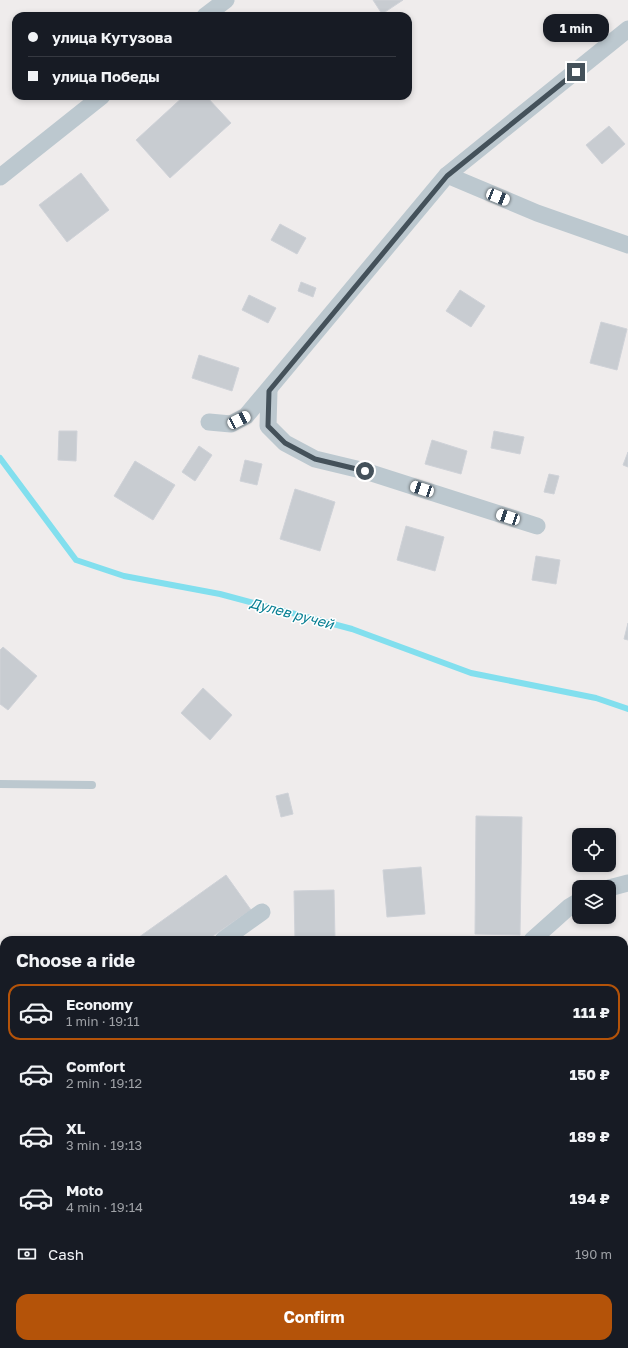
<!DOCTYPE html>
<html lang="en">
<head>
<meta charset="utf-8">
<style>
	:root { --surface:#171b24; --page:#20242c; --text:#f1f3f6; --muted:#9ea1a6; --line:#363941; --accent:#b45309 }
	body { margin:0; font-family:"Golos Text",sans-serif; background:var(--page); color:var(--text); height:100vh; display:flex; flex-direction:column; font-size:15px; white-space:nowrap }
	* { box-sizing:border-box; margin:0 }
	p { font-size:13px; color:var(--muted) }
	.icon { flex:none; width:22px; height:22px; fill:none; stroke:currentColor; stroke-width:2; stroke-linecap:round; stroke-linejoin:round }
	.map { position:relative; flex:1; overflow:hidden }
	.drawer { position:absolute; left:0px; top:936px; width:628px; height:412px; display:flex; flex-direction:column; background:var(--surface); border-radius:12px 12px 0 0; box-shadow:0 2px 6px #0003 }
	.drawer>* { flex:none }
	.guide { position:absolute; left:12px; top:12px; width:400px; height:88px; border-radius:12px; box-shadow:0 2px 6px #0003; display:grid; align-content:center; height:88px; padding:0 16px; background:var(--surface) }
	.fabs { position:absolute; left:572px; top:828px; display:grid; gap:8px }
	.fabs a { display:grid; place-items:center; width:44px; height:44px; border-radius:8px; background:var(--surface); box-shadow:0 2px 6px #0003; font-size:20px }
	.end { position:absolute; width:18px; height:18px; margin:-9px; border:5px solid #44515a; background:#fff; box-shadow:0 0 0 2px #fff }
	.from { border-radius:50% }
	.bubble { position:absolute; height:28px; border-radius:12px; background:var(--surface); box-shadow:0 2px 6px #0003; font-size:13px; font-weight:700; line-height:28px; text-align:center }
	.car { position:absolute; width:12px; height:24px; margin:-12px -6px; border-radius:5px; box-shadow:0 0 3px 1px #0007; background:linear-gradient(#fff 24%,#345 0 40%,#fff 0 76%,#345 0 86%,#fff 0) }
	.guide b { display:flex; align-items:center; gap:14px; height:38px; font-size:15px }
	.guide b+b { border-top:1px solid var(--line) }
	.guide i { width:10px; height:10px; background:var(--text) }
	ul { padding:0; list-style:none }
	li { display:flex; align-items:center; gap:12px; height:56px; margin:0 8px 6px; padding:0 8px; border:2px solid transparent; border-radius:12px }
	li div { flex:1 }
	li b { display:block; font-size:15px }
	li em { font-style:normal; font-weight:700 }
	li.current { border-color:var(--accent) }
	li>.icon { width:36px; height:36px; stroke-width:1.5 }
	h2 { padding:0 16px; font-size:18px; line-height:48px }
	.pay { display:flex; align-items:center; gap:10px; height:44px; padding:0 16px; font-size:15px }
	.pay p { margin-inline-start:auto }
	.action { display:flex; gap:8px; margin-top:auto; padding:8px 16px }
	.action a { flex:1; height:46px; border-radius:12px; background:var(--accent); color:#fff; font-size:16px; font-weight:700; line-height:46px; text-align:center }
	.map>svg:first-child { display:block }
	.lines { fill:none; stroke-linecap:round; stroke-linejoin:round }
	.stream { stroke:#82dfee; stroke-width:6 }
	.building { fill:#c8ccd1; stroke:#cfd2d8 }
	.service { stroke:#bcc8cf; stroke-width:8 }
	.minor { stroke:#bcc8cf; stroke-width:17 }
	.route { stroke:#44515a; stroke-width:5 }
	.labels { text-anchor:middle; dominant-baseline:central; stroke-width:3; stroke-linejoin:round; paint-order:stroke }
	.water-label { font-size:14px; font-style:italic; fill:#087f93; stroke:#fff }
</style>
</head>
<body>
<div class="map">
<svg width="628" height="1348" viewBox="0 0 628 1348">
	<rect width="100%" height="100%" fill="#efecec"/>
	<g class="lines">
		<path class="stream" d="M0,458L76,560L124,576L220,594L352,629L471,673L596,698L628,709"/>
	</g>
	<g class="building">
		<path d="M373,0H403L382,14Z"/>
		<path d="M184,96H206L231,123L170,178L136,140Z"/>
		<path d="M609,126L625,144L602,164L586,145Z"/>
		<path d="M81,173L109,210L67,242L39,205Z"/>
		<path d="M280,224L306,238L297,254L271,240Z"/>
		<path d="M301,282L316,288L313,297L298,291Z"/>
		<path d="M460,290L485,306L471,327L446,311Z"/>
		<path d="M249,295L276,308L268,323L242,310Z"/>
		<path d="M601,322L627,329L617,370L590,363Z"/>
		<path d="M199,355L239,368L232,391L192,378Z"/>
		<path d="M59,431H77L76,461L58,460Z"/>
		<path d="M494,431L524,437L520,454L491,448Z"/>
		<path d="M432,440L467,451L461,474L425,464Z"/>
		<path d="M199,446L212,455L195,481L182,472Z"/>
		<path d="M628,452V467L623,465Z"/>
		<path d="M245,460L262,464L257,485L240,481Z"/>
		<path d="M135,461L175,485L153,520L114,496Z"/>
		<path d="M549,474L559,476L554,494L544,492Z"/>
		<path d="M295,489L335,502L320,551L280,539Z"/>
		<path d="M406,526L444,537L435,571L397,560Z"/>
		<path d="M536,556L560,560L556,584L532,580Z"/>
		<path d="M628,623V640L624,639Z"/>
		<path d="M3,647L37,676L8,710L0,704V650Z"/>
		<path d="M203,688L232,715L210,740L181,713Z"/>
		<path d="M288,793L293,814L281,817L276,796Z"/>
		<path d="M476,816L522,817L520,935L475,934Z"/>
		<path d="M421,867L425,914L387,917L383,870Z"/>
		<path d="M226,875L251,910L207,940H135Z"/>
		<path d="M334,890L335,940H295L294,891Z"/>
		<rect x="624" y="961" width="4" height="34"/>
		<rect x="624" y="1061" width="4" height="28"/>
		<path d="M4,1117V1185L0,1184V1125Z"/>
		<path d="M0,1277L4,1279V1308L0,1306Z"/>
		<path d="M208,1344H253V1348H209Z"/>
		<rect x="561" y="1344" width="59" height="4"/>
	</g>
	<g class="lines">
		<path class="service" d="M0,784L92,785"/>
		<g class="minor">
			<path d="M205,16L226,0"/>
			<path d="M447,175L537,213L628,245"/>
			<path d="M0,177L102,96"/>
			<path d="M269,391L268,426L285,443L315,459L365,471L537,526"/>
			<path d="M209,422L231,424L246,416L447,175L628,29"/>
			<path d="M609,888L628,883"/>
			<path d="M223,940L262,912"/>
			<path d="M532,940L569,907L579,901"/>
			<path d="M283,1348L284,1344"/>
		</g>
	</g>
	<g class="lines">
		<path class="route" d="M365,471L315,459L285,443L268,426L269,391L447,176L576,72"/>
	</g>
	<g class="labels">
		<g class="water-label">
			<text transform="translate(292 613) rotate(15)">Дулев ручей</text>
		</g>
	</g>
</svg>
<div class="fabs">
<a><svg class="icon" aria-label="locate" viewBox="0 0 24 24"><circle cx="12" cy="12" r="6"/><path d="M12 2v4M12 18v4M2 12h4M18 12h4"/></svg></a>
<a><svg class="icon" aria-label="layers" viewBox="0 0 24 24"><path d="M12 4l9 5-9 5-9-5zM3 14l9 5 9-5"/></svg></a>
</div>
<i class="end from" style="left:365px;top:471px"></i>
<i class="end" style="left:576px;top:72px"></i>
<div class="bubble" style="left:543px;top:14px;width:66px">1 min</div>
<i class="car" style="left:498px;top:197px;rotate:112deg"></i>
<i class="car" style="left:239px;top:420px;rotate:63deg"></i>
<i class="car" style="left:422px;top:489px;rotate:288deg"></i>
<i class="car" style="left:508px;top:517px;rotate:288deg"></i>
<div class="guide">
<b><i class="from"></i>улица Кутузова</b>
<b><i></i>улица Победы</b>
</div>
<section class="drawer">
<h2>Choose a ride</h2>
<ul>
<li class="current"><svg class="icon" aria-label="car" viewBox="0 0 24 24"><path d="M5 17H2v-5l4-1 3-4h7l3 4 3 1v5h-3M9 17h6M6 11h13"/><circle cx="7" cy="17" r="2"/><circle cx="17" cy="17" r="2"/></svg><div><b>Economy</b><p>1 min · 19:11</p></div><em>111 ₽</em></li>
<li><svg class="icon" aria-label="car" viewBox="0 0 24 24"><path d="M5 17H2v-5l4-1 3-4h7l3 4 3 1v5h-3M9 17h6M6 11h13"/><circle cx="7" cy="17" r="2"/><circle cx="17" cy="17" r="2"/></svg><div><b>Comfort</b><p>2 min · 19:12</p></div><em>150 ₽</em></li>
<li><svg class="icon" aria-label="car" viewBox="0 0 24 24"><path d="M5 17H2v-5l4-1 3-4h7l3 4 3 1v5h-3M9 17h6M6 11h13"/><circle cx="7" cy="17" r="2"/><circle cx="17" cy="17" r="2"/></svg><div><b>XL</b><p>3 min · 19:13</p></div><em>189 ₽</em></li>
<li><svg class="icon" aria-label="car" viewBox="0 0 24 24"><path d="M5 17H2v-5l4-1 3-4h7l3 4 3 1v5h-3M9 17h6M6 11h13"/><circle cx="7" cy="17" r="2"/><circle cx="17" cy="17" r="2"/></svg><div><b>Moto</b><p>4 min · 19:14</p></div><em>194 ₽</em></li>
</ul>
<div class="pay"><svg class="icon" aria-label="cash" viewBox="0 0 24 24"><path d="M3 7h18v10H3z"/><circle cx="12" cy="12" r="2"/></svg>Cash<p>190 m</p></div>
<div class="action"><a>Confirm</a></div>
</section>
</div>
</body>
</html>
